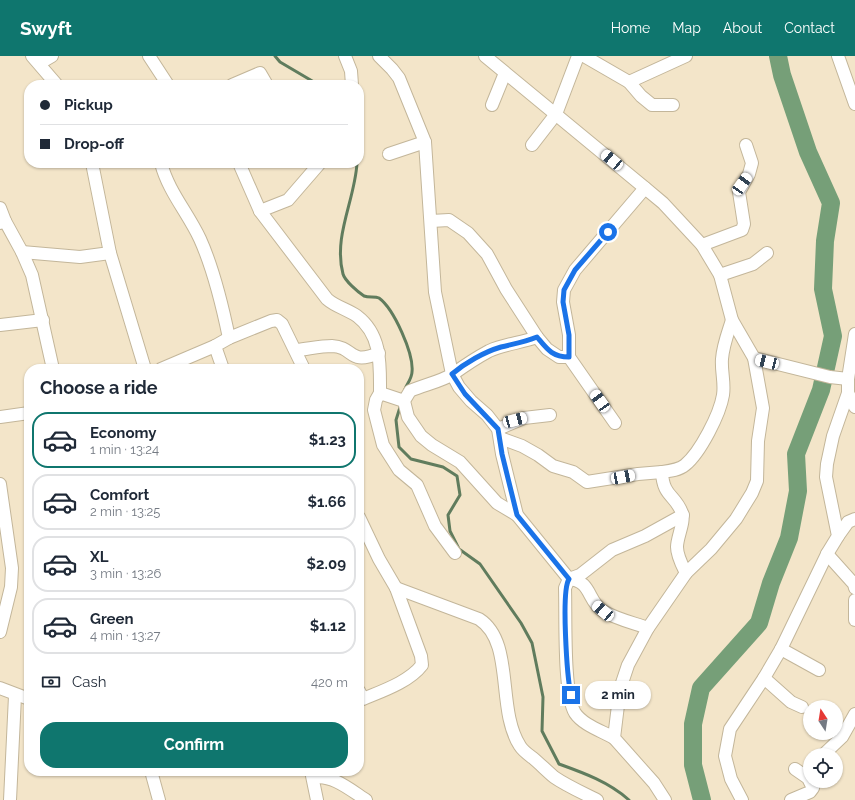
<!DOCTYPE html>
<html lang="en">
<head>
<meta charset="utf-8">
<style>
	:root { --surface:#fff; --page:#f2f2f3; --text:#1f2937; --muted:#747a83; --line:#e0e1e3; --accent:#0f766e }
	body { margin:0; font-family:Raleway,sans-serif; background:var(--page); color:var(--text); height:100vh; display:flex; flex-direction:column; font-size:15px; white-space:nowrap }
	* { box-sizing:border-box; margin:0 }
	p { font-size:13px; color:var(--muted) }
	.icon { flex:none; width:22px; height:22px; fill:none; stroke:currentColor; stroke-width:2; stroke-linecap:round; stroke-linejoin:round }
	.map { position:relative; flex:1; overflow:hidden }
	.sheet { position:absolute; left:24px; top:308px; width:340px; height:412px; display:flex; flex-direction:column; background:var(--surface); border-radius:16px; box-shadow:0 1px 3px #0004 }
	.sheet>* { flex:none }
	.hud { position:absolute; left:24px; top:24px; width:340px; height:88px; border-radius:16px; box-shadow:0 1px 3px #0004; display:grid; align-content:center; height:88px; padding:0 16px; background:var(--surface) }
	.needle { width:26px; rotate:348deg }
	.fabs { position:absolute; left:803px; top:644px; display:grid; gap:8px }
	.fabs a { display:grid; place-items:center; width:40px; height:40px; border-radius:50%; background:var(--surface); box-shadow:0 1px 3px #0004; font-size:20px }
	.end { position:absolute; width:18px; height:18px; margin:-9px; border:5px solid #1a73e8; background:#fff; box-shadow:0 0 0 2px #fff }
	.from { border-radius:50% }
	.bubble { position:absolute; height:28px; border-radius:14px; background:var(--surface); box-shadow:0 1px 3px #0004; font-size:13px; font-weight:700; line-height:28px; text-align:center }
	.car { position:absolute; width:12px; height:24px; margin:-12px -6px; border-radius:5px; box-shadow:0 0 3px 1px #0007; background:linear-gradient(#fff 24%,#345 0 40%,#fff 0 76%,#345 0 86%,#fff 0) }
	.hud b { display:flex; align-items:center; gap:14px; height:38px; font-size:15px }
	.hud b+b { border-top:1px solid var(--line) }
	.hud i { width:10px; height:10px; background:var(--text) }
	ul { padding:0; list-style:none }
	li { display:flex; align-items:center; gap:12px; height:56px; margin:0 8px 6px; padding:0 8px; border:2px solid var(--line); border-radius:16px }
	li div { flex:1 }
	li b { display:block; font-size:15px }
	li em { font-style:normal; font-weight:700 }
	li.current { border-color:var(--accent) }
	li>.icon { width:36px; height:36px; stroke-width:1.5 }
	h2 { padding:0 16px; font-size:18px; line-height:48px }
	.pay { display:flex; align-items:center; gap:10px; height:44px; padding:0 16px; font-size:15px }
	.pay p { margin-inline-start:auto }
	.button { display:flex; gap:8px; margin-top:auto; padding:8px 16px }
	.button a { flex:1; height:46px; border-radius:16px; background:var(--accent); color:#fff; font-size:16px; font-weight:700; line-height:46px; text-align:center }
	header { display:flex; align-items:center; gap:24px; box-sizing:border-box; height:56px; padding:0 20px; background:var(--accent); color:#fff }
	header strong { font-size:19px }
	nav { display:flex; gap:22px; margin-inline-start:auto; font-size:14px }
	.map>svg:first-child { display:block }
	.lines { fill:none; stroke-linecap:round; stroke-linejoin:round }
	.stream { stroke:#607c5d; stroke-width:3 }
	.river { stroke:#769f78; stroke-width:18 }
	.minor-casing { stroke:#c3b69a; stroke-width:14 }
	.minor { stroke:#fff; stroke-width:12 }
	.route { stroke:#1a73e8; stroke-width:5 }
</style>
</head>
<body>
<header>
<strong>Swyft</strong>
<nav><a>Home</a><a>Map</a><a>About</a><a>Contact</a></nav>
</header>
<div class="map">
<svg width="855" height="744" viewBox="0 0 855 744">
	<rect width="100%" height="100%" fill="#f3e5c9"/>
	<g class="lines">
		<g class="stream">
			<path d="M275,0L280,6L319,29"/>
			<path d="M357,107C355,144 333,180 343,218C345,225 358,236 364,240C369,242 375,240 379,242C394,253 414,298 412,316C412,322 407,328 405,333"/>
			<path d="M401,348L396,364L399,391L411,403L443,411L457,420L460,439L448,459L450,475L459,493L480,508L521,567L532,587L543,641L542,675L559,708C584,717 609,726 629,744"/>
		</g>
		<path class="river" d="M702,744L693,709V668L701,632L759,567L771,527L789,482L798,435L796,398L821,334L833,280L823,233L825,185L831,147L808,96L782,19L778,0"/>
		<g class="minor-casing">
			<g id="minor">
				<path d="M32,0L57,29"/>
				<path d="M149,0L168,29"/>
				<path d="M345,0L351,15L352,29"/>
				<path d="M379,0L392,13L399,22L425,86L435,236L452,318L459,331L471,345L487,359L498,373L502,398L517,459L569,523C592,525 587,545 603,555C616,563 634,567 648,572"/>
				<path d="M485,0L645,132L663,147L702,189L720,219L732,264L754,302L763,352L758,385L757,425L752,437L736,463L711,493L686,517L648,572L628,609L620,633L614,682L654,727L665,744"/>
				<path d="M584,0L629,26L641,40L652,49H673"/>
				<path d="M838,0L855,48"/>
				<path d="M40,7L52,0"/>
				<path d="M629,26L686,0"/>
				<path d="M232,29L260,17L267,29"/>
				<path d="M492,49L505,17"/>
				<path d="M532,89L556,58L578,0"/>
				<path d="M389,98L425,86"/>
				<path d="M161,107C168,135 188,157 200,183C214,214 222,248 229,282"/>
				<path d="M239,107L260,155L327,243C336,251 347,253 357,260C382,279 380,309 380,337L404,345"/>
				<path d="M0,152L5,165L0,167"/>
				<path d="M260,155L288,144L320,107"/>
				<path d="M5,165L22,196L32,219L53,313"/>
				<path d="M431,165L449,164L468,177L487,198L506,233L537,281L547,293L559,301H569"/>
				<path d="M702,189L742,174L744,168L739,136L749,118L752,107L746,89"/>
				<path d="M22,196L80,201L110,197L92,107"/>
				<path d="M110,197L145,313"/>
				<path d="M720,219L753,208L767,197"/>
				<path d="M0,269L43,264"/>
				<path d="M297,294C308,293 320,290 332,290C355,291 348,310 379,297"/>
				<path d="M754,302L830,321L848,323"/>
				<path d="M161,313L215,290"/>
				<path d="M223,313L215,290L229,282L271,265L277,264L282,268L304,313"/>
				<path d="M380,337L376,344L374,354L383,389L399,414L417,429L435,470L455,497"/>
				<path d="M848,337L855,351"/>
				<path d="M0,361L29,357"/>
				<path d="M615,367L569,301V279L563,246L564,234L575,214L645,132"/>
				<path d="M498,373L524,362L550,359"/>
				<path d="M500,382L522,390L538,399L553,410L573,416L587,426L638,418L662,416"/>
				<path d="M0,428L12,512L11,531L0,576"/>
				<path d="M517,459L497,447L460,406L432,389L421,380L408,361L404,345L410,335C423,329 440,326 453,318C464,310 476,302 489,295C504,288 521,287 537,281"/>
				<path d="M359,461L379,503L396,532L421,600L422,609C409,626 382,635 363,643L359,635"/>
				<path d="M838,480L848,466L855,463"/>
				<path d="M827,498L854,528L855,532"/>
				<path d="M686,517C682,509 677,500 677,491C677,481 685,466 682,457C675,438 663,441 662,416C670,415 679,414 685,409C700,397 720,358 723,339C725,327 721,315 722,303C723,289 728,277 732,264"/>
				<path d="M396,532L479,563C515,586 496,653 520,690C523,695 529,699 533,702C540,708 547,715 554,721C567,730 583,737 597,744"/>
				<path d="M855,544V564"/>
				<path d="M781,593L819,614"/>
				<path d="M764,622L791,646L802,651"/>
				<path d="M0,632L29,643"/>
				<path d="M614,682C602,675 583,669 575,657C563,637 566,559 565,532L569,523L580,519L612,494L645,480L683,459"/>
				<path d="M823,699L842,681L855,658"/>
				<path d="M151,715L159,744"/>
				<path d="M311,715L317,744"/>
				<path d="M313,722C331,717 352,735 366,744"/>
				<path d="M10,744L15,640"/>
				<path d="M742,744L731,723L725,700L730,673L764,622L781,593L827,498L838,480L826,421L827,408L833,380L848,337V323L855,278"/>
				<path d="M791,744L810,736L813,732L808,722L795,713"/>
			</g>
		</g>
		<use href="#minor" class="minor"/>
	</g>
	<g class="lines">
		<path class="route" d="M571,639C567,621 561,535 569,523L517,459L502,398L498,373L465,338L452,318C465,307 484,296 501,291C513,288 525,286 537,281C547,293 552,301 569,301V279L563,246L564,234L575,214L608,176"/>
	</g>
</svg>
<div class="fabs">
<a><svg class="needle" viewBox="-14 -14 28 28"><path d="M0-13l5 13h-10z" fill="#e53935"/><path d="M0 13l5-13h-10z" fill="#747a83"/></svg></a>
<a><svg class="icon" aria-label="locate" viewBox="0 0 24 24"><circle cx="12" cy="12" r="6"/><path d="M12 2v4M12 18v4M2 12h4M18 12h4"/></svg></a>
</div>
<i class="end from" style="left:608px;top:176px"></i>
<i class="end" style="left:571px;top:639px"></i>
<div class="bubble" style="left:585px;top:625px;width:66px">2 min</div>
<i class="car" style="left:612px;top:104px;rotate:310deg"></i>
<i class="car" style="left:742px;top:128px;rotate:35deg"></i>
<i class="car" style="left:767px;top:306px;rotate:284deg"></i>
<i class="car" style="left:600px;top:345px;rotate:325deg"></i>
<i class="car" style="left:515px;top:364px;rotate:75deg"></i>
<i class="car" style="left:623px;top:421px;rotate:79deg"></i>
<i class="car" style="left:603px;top:555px;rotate:311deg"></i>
<div class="hud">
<b><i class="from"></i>Pickup</b>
<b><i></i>Drop-off</b>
</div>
<section class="sheet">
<h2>Choose a ride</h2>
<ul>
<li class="current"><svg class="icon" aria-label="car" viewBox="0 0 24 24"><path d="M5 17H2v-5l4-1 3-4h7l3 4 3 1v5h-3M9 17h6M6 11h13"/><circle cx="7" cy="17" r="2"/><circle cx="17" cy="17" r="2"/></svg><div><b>Economy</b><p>1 min · 13:24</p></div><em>$1.23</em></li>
<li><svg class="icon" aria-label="car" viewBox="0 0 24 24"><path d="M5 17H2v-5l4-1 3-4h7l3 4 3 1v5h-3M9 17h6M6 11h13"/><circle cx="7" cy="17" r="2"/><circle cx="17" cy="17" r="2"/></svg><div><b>Comfort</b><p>2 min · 13:25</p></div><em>$1.66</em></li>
<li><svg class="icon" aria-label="car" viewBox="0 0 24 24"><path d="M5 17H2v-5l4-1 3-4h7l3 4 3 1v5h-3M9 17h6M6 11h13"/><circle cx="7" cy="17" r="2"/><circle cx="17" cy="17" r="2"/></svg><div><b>XL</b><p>3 min · 13:26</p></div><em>$2.09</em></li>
<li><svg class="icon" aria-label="car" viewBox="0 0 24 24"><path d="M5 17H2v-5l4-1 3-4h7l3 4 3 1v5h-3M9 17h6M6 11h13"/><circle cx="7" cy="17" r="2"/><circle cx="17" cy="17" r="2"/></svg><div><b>Green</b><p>4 min · 13:27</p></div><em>$1.12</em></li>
</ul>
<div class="pay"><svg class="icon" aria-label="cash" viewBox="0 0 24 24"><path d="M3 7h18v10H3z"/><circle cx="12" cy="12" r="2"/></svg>Cash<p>420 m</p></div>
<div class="button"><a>Confirm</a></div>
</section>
</div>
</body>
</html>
